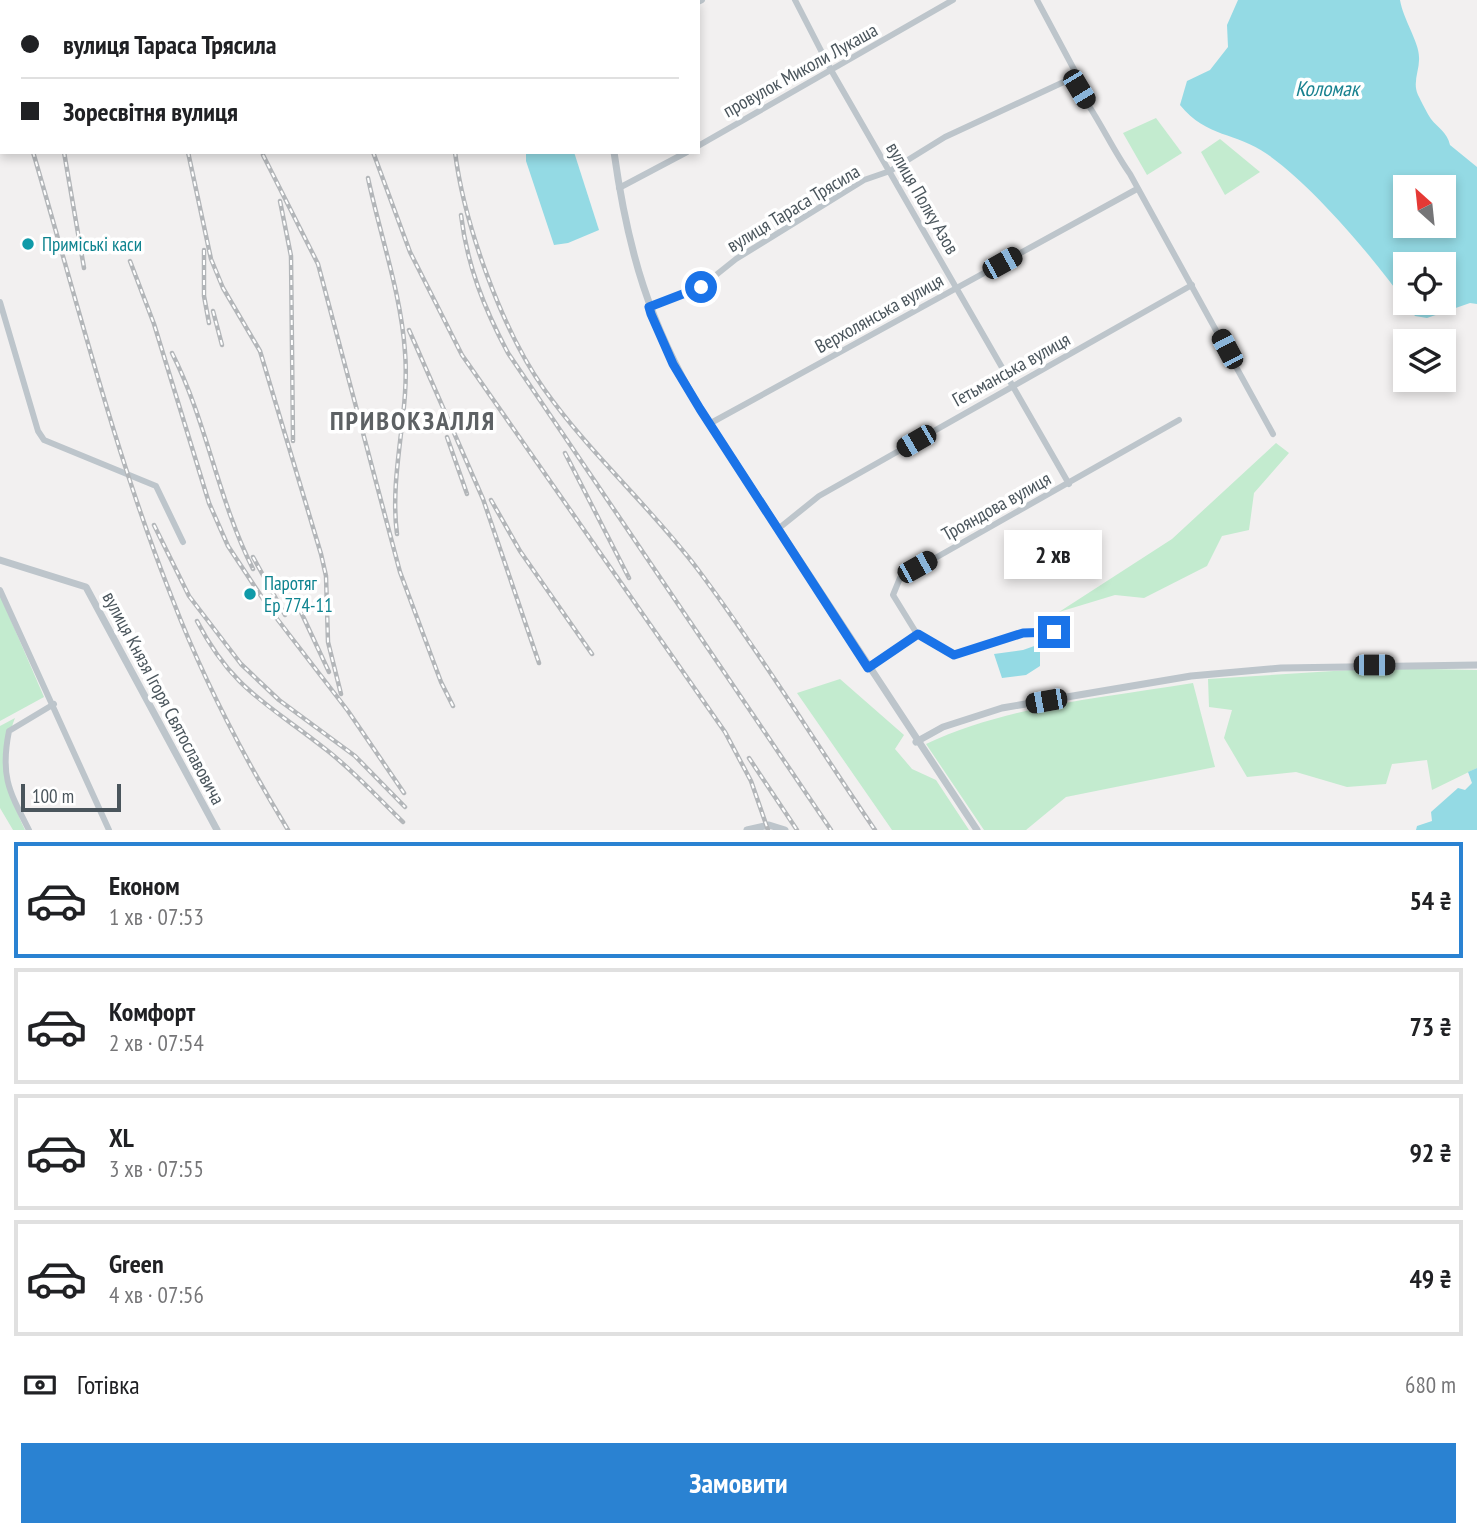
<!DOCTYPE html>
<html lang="uk">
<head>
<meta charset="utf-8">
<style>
	:root { --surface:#fff; --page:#f6f6f6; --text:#202124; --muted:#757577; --line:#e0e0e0; --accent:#2a82d2 }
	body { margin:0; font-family:"PT Sans Narrow",sans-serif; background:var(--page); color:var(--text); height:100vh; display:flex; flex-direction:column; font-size:26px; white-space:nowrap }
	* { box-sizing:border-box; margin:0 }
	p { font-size:23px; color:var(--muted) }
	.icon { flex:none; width:38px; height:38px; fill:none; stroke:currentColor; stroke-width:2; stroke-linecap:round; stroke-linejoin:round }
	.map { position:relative; height:830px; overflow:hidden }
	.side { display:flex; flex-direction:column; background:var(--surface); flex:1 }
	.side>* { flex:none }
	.banner { position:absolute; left:0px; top:0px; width:700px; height:154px; box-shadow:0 4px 10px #0003; display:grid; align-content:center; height:154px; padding:0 21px; background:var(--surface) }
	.needle { width:46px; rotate:333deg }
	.buttons { position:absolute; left:1393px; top:175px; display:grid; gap:14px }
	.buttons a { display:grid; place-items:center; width:63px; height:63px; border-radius:0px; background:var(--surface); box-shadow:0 4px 10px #0003; font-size:35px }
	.scale { position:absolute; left:21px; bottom:18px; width:100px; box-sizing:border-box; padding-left:7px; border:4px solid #4a555c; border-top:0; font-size:19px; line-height:24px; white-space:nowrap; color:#4a555c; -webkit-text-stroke:5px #fff; paint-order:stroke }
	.end { position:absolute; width:32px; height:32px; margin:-16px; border:9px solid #1a73e8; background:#fff; box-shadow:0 0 0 4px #fff }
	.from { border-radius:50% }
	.bubble { position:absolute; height:49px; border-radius:0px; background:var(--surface); box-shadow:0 4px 10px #0003; font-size:23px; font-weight:600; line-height:49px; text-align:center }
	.car { position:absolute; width:21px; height:42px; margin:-21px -10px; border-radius:9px; box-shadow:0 0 5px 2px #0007; background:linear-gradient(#222 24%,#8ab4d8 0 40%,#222 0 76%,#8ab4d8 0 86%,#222 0) }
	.banner b { display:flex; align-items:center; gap:24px; height:66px; font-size:26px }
	.banner b+b { border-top:2px solid var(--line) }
	.banner i { width:18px; height:18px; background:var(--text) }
	ul { padding:12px 0 0; list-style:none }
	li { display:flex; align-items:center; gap:21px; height:116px; margin:0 14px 10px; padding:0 7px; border:4px solid var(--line); border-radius:0px }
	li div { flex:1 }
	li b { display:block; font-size:26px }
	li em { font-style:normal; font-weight:600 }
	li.current { border-color:var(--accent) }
	li>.icon { width:63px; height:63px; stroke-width:1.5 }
	.pay { display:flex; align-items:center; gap:18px; height:77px; padding:0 21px; font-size:26px }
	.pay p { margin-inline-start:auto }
	.action { display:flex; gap:14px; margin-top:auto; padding:14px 21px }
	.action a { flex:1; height:80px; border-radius:0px; background:var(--accent); color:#fff; font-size:28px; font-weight:600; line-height:80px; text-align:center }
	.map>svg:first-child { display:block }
	.green { fill:#c3ebcf }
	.water { fill:#94dae4; fill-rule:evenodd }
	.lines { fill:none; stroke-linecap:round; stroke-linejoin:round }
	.minor { stroke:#bdc5cb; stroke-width:6 }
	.tertiary { stroke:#bdc5cb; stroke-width:7 }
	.rail-casing { stroke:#b3b6b9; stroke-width:4.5 }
	.rail { stroke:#fff; stroke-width:2; stroke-dasharray:5; stroke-linecap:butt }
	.route { stroke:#1a73e8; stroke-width:9 }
	.culture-dot { fill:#0f9aa8; stroke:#fff; stroke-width:2.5 }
	.labels { text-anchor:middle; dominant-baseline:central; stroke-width:7; stroke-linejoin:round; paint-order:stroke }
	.street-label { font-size:19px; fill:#4a555c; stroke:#fff }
	.culture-label { font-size:19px; fill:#0d838f; stroke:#fff; text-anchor:start }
	.water-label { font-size:21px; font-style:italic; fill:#198290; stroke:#fff }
	.district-label { font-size:26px; font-weight:bold; letter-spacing:2px; fill:#5d6164; stroke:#fff }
</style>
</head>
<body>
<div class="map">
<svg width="1477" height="830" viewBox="0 0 1477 830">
	<rect width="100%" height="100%" fill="#f2f0f0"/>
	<g class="green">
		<path d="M1156,118L1182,153L1147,175L1123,133Z"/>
		<path d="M1220,139L1260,172L1225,195L1201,152Z"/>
		<path d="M1276,443L1289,453L1254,493L1249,530L1222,536L1207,566L1144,598L1115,595L1059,612L1172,539Z"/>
		<path d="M0,595L44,697L0,721Z"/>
		<path d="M1381,668L1477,670V768L1432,790L1427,760L1392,764L1386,784L1347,787L1296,772L1247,777L1224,738L1232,710L1209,707L1208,679Z"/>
		<path d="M840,679L904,735L895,749L912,769L936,780L969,830H892L797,693Z"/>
		<path d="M1193,683L1215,767L1066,797L1026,830H984L926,744C1009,705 1103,698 1193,683Z"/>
		<path d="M15,718C0,756 7,793 25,830H13L0,808V726Z"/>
	</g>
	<g class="water">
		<path d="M1238,0H1400C1403,19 1419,42 1419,57C1420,70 1412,82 1418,95C1421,101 1428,115 1431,119C1438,128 1447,132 1450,145L1477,167V304L1470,303L1427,318L1415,316L1405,303H1444V264H1405V302C1372,256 1313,186 1267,154C1236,132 1207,138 1180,105L1187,81L1210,70L1228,47L1227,25ZM1444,187V226H1405V187Z"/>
		<path d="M526,152H574L599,230L568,243L554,245L526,161Z"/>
		<path d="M1040,644V666L1026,675L1002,678L994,654L1023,650Z"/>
		<path d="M1477,768V830H1416L1417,826L1432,821L1431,812L1458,788L1465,790L1472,783L1468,772Z"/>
	</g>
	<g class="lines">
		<g class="minor">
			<path d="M795,0L831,70L1069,484"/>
			<path d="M1037,0L1077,75"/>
			<path d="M698,2L702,0"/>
			<path d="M698,146L953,0"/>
			<path d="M619,188L687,152"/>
			<path d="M0,302L38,431L44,440L156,486L183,542"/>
			<path d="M649,308L701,287L736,259L864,180L890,171L945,137L1068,80C1092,102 1109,145 1130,174L1273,434"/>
			<path d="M709,424L1137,189"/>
			<path d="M778,529L819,496L1192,285"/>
			<path d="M0,590L109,830"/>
			<path d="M917,634L954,655L1023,633L1054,632"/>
			<path d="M868,668L917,634L893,595L900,578L1179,420"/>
			<path d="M29,830C9,791 0,776 9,731L54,704"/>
		</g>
		<g class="tertiary">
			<path d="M590,0V2"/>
			<path d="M614,152C628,252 649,322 700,409L977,830"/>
			<path d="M0,560L86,587L217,830"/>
			<path d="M916,742L943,727L1002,708L1191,676L1281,668L1477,665"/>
			<path d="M747,830L769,825L785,830"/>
		</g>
		<g class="rail-casing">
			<g id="rail">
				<path d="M32,0V2"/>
				<path d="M148,0L149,2"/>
				<path d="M210,0L211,2"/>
				<path d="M314,0V2"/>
				<path d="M385,0V2"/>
				<path d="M438,0V2"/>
				<path d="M0,13L2,19"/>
				<path d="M0,42L2,48"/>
				<path d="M33,152C77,301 115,454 172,598C203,679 243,756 288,830"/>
				<path d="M64,152L84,268"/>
				<path d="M188,152L211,259L223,288L260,351L321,554L326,576L328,642L341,694"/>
				<path d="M373,152L410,252L462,355L725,732L751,781L768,830"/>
				<path d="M455,152C464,224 502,330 544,389C590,454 651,507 699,571C761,654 816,744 875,830"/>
				<path d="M263,155L318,264L400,572L441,682L453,706"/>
				<path d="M368,178C380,235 401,293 405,352C410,412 389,474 397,534"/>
				<path d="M280,201L291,256L293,441"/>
				<path d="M461,215C467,265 484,308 508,353L831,830"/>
				<path d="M204,250V296L209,323"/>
				<path d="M130,261L154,324L209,503L228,546L271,611L348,711L404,793"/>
				<path d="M213,311L222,345"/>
				<path d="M409,330L483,499L539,663"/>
				<path d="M172,353C207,422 218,500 253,569"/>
				<path d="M447,437L467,494"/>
				<path d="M565,453L629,578"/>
				<path d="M491,500L520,551L592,654"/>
				<path d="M154,525L189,596L241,664L279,700L355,756L405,807"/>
				<path d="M253,557L285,615"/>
				<path d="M300,610L329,672"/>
				<path d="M197,621C232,689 267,703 324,748C353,770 377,797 403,822"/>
				<path d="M749,758L797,830"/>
			</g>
		</g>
		<use href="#rail" class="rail"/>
	</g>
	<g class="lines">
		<path class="route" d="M701,287L649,307L651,314L673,364L700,409L868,668L918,634L954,655L1023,633L1054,632"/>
	</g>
	<g class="culture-dot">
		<circle cx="28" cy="244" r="7"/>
		<circle cx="250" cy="594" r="7"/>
	</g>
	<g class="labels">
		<g class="street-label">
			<text transform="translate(800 70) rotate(-29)">провулок Миколи Лукаша</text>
			<text transform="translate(923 198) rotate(60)">вулиця Полку Азов</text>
			<text transform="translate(793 208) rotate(-31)">вулиця Тараса Трясила</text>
			<text transform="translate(879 313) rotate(-29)">Верхолянська вулиця</text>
			<text transform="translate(1011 369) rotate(-29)">Гетьманська вулиця</text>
			<text transform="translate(996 506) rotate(-29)">Трояндова вулиця</text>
			<text transform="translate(164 698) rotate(62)">вулиця Князя Ігоря Святославовича</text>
		</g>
		<g class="culture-label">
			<text x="42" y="244">Приміські каси</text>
			<text x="264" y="583">Паротяг<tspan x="264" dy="22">Ер 774-11</tspan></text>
		</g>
		<g class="water-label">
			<text x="1327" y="88">Коломак</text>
		</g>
		<g class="district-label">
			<text x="413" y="420">ПРИВОКЗАЛЛЯ</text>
		</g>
	</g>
</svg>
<div class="buttons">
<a><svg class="needle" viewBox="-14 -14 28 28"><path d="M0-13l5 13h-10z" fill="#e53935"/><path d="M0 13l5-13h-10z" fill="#757577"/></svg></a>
<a><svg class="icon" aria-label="locate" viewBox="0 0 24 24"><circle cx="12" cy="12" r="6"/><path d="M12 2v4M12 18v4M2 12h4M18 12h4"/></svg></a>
<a><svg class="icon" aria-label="layers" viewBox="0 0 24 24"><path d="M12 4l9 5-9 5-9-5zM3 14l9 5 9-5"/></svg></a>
</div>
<div class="scale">100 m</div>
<i class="end from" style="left:701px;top:287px"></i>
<i class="end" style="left:1054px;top:632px"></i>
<div class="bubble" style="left:1004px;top:530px;width:98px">2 хв</div>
<i class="car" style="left:1079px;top:89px;rotate:149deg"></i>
<i class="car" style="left:1002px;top:263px;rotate:61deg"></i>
<i class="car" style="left:1227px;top:349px;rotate:332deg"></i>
<i class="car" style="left:916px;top:441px;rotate:240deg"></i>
<i class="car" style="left:917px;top:567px;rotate:61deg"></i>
<i class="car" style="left:1374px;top:665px;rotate:90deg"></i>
<i class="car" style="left:1046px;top:701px;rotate:260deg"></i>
<div class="banner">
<b><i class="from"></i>вулиця Тараса Трясила</b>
<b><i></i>Зоресвітня вулиця</b>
</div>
</div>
<section class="side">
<ul>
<li class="current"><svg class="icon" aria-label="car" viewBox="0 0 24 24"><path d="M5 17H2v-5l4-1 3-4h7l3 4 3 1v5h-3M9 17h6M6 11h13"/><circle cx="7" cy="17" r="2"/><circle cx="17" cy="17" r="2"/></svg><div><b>Економ</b><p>1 хв · 07:53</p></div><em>54 ₴</em></li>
<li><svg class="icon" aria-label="car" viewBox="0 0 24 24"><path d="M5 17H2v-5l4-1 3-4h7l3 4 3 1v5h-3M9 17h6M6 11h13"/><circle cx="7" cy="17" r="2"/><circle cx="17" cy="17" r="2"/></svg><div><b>Комфорт</b><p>2 хв · 07:54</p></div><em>73 ₴</em></li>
<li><svg class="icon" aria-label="car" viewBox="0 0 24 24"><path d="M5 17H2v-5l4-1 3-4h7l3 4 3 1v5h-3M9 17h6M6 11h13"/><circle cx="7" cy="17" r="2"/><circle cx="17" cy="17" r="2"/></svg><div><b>XL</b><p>3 хв · 07:55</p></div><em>92 ₴</em></li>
<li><svg class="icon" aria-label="car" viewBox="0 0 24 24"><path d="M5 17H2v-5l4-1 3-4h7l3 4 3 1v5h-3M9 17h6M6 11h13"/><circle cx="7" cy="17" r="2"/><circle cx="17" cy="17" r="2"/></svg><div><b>Green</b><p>4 хв · 07:56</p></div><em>49 ₴</em></li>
</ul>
<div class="pay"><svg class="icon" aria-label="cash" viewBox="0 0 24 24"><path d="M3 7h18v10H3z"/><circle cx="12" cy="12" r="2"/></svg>Готівка<p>680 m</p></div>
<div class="action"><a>Замовити</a></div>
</section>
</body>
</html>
